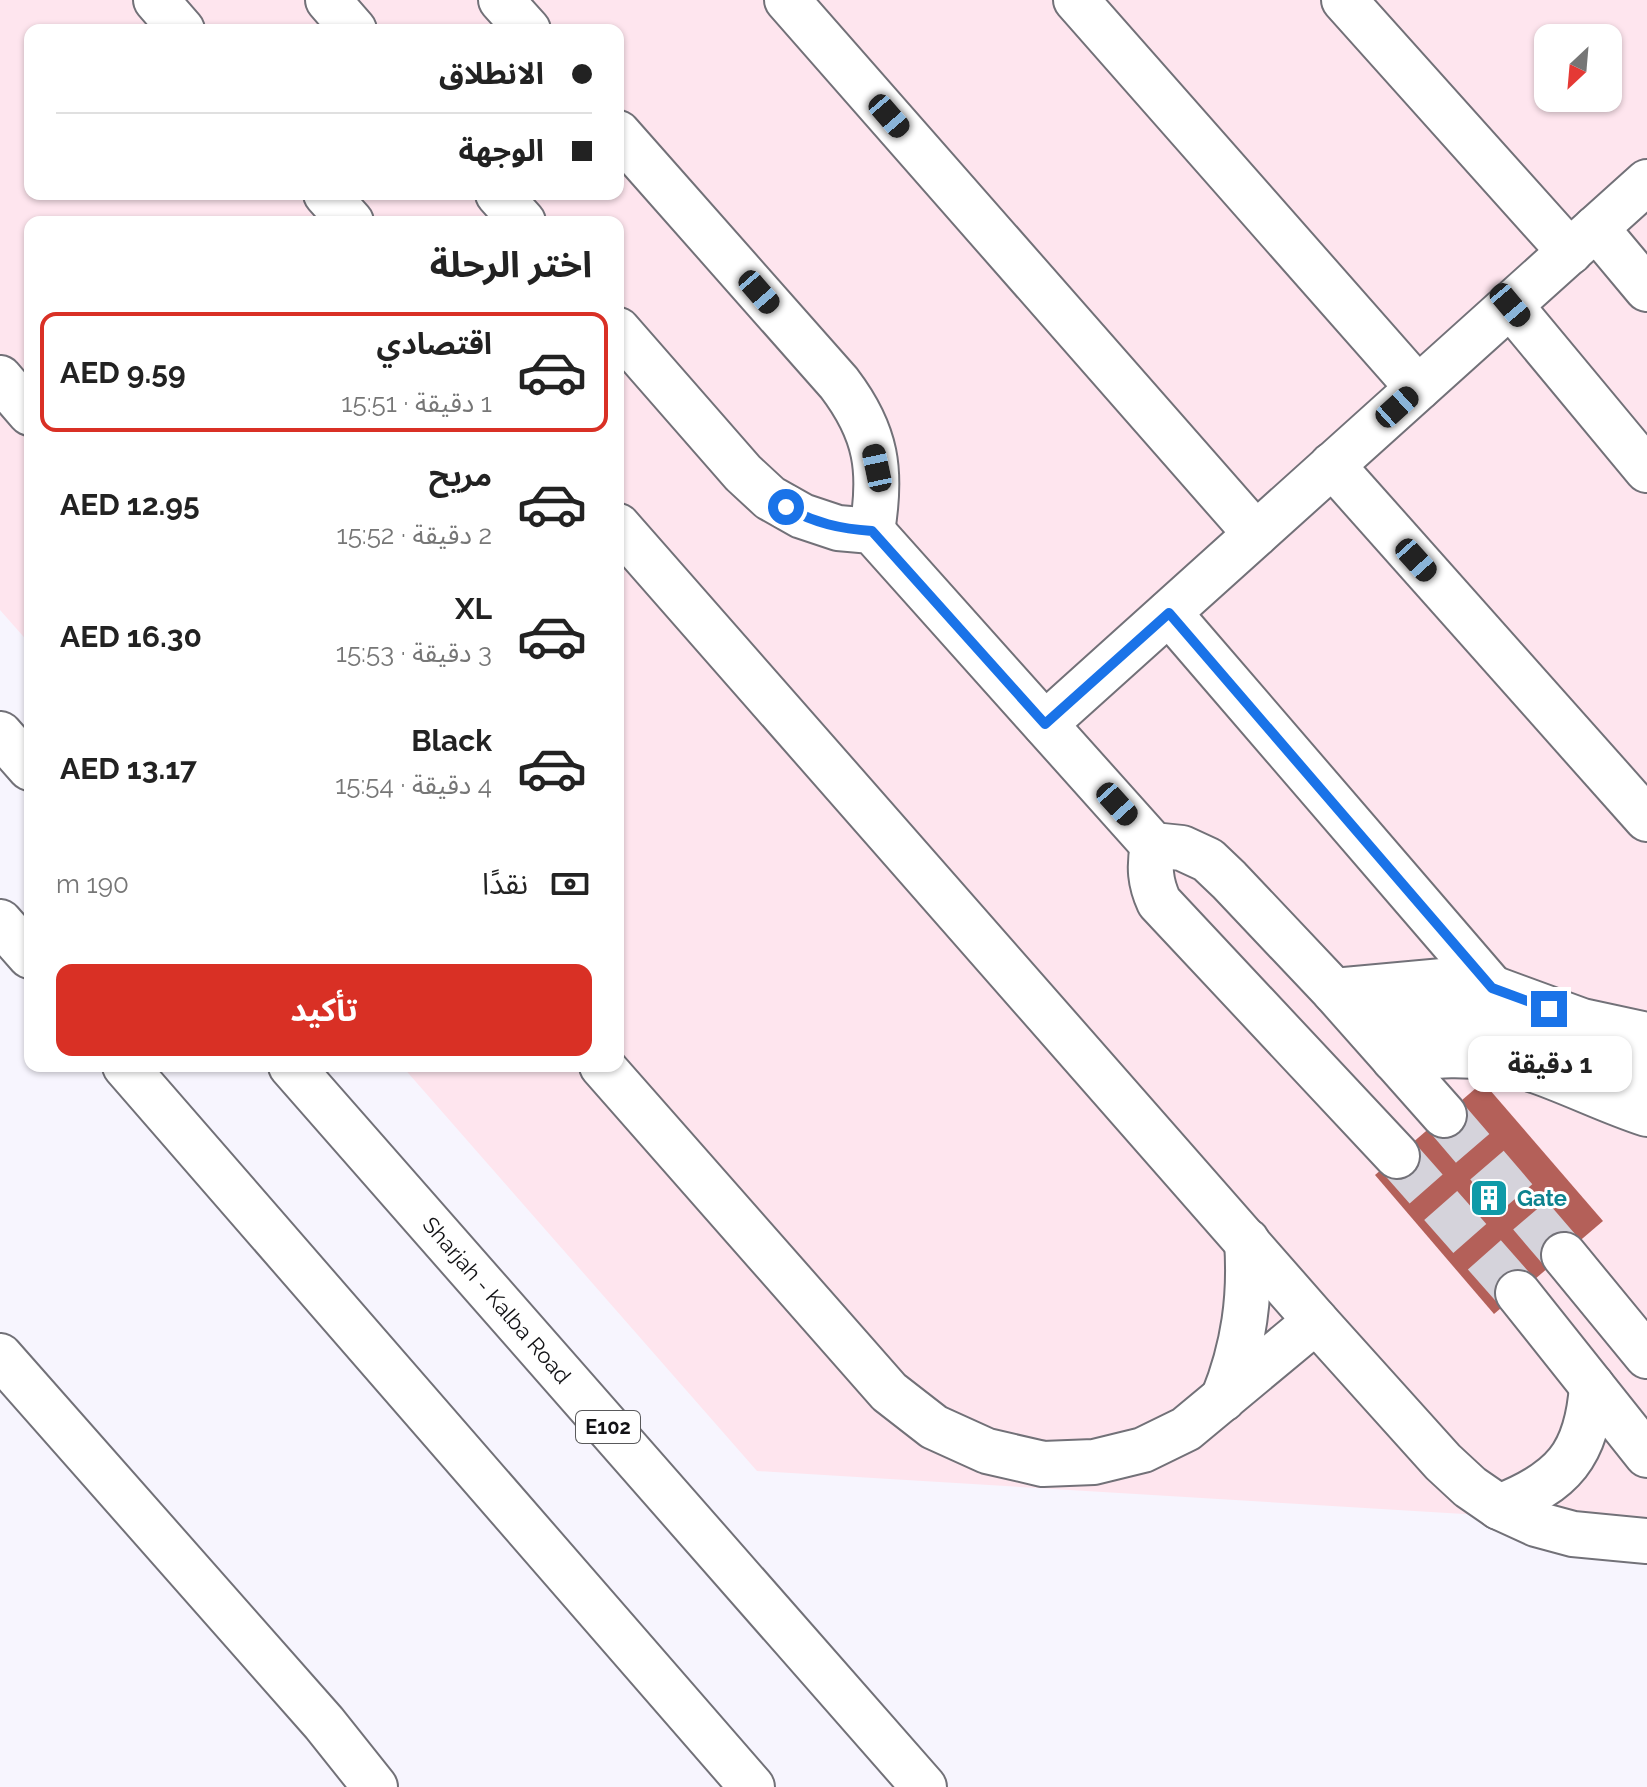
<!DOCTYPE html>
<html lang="ar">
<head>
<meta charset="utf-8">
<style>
	:root { --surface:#fff; --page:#f2f2f2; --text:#222; --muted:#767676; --line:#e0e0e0; --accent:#d93025 }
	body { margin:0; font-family:Raleway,"Noto Sans Arabic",sans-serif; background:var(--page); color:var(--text); direction:rtl; height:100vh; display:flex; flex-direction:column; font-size:30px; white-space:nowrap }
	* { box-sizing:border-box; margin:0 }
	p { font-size:26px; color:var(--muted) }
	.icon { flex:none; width:44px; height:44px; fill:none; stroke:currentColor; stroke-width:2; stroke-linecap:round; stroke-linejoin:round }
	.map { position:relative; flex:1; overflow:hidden; direction:ltr }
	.panel { position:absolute; left:24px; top:216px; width:600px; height:856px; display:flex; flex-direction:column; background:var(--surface); border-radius:16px; box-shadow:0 2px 6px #0004; direction:rtl }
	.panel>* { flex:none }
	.hud { position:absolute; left:24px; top:24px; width:600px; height:176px; border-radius:16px; box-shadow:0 2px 6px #0004; direction:rtl; display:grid; align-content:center; height:176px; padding:0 32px; background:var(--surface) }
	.needle { width:52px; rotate:206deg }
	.tools { position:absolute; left:1534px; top:24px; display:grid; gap:16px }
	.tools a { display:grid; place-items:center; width:88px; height:88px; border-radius:16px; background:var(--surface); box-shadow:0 2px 6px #0004; font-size:40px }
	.end { position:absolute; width:36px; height:36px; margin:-18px; border:10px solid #1a73e8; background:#fff; box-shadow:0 0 0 4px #fff }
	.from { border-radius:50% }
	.bubble { position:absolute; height:56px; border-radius:16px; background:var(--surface); box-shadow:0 2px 6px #0004; font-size:26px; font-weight:700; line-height:56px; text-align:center; direction:rtl }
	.car { position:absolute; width:24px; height:48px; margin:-24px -12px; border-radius:10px; box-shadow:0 0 6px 2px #0007; background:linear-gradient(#222 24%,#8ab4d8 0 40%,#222 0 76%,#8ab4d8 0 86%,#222 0) }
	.hud b { display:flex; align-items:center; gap:28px; height:76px; font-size:30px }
	.hud b+b { border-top:2px solid var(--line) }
	.hud i { width:20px; height:20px; background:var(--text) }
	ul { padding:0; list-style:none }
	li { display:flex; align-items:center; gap:24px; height:120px; margin:0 16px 12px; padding:0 16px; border:4px solid transparent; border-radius:16px }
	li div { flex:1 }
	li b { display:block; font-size:30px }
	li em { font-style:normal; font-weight:700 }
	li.current { border-color:var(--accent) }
	li>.icon { width:72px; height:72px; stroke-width:1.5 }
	h2 { padding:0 32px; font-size:36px; line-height:96px }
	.pay { display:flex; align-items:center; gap:20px; height:88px; padding:0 32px; font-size:30px }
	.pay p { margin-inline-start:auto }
	.action { display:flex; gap:16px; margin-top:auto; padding:16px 32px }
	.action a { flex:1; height:92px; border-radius:16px; background:var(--accent); color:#fff; font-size:32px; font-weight:700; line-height:92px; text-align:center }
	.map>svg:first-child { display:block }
	.industrial { fill:#fee5ee; fill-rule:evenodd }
	.building { fill:#b46059 }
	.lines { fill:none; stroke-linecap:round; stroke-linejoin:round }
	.minor-tunnel { stroke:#d5d3db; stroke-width:44; stroke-dasharray:44 22; stroke-linecap:butt }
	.minor-casing { stroke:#727178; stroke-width:48 }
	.highway-casing { stroke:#727178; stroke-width:48 }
	.minor { stroke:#fff; stroke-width:44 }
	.highway { stroke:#fff; stroke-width:44 }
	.route { stroke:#1a73e8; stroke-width:10 }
	.labels { text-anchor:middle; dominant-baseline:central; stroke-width:6; stroke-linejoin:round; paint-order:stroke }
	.shield { fill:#fff; stroke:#59595b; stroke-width:2 }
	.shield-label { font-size:20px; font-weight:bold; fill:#121215 }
	.culture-label { font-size:22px; font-weight:bold; fill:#0d838f; stroke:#fff; text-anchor:start }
	.street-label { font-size:22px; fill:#121215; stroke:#fff }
</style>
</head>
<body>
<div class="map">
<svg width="1647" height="1787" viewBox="0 0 1647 1787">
	<rect width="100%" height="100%" fill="#f7f5fe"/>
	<path class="industrial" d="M0,0H1647V1525L757,1471L402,1066H618V222H30V644L0,610ZM30,30H618V194H30ZM1548,38H1608V98H1548Z"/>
	<path class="building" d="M1483,1082L1603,1221L1494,1314L1375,1175Z"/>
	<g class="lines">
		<g class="minor-tunnel">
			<path d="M1444,1115L1564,1255"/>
			<path d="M1397,1156L1518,1293"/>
		</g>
		<g class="minor-casing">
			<g id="minor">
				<path d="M156,0L182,30"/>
				<path d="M328,0L354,30"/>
				<path d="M501,0L528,30"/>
				<path d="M787,0L1256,534"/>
				<path d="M1076,0L1418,388"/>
				<path d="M1344,0L1570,252"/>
				<path d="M618,133L839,383C877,433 882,471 872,531"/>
				<path d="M326,194L351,222"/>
				<path d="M498,194L523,222"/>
				<path d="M1596,228L1647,289"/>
				<path d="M1510,305L1647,470"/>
				<path d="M618,330L743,473L770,498L802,516L838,528L872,531L1153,845L1182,848L1208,860L1229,880L1334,991L1444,1115"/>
				<path d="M0,378L30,413"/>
				<path d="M1332,465L1647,819"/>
				<path d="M618,526L1316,1321L1443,1462L1470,1487L1499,1507L1536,1524L1573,1534L1647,1541"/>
				<path d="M1169,613L1492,988"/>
				<path d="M1045,724L1647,182"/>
				<path d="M1153,845C1149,867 1150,882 1159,902L1397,1156"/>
				<path d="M1334,991L1443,981L1467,983L1492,988L1582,1021L1647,1035"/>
				<path d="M1371,1032C1396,1025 1422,1015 1448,1013C1492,1010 1531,1035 1570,1051C1594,1061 1621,1067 1647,1070"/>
				<path d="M1394,1059C1425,1057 1457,1052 1488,1058C1543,1067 1594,1097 1647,1114"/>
				<path d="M602,1066L889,1392L934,1427L987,1451L1043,1464L1094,1462L1143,1450L1186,1429L1316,1321"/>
				<path d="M1564,1255L1647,1356"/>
				<path d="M1518,1293L1647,1455"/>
				<path d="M0,1356L324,1723L375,1787"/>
				<path d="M1223,1399C1244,1347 1251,1297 1247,1241"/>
				<path d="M1499,1507C1563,1482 1587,1455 1592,1386"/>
			</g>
		</g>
		<g class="highway-casing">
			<g id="highway">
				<path d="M0,734L30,768"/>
				<path d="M0,922L30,956"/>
				<path d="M125,1066L752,1787"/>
				<path d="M291,1066L924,1787"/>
			</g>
		</g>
		<use href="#minor" class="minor"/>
		<use href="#highway" class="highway"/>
	</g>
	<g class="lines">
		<path class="route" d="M786,507C814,523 841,529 872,531L1045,724L1169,613L1492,988L1549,1009"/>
	</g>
	<defs>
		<g id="building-square" transform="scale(2)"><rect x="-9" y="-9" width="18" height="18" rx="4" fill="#0f9aa8" stroke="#fff"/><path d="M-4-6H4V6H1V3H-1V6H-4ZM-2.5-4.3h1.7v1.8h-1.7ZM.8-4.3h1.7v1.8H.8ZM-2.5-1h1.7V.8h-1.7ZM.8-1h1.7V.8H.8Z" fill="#fff"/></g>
	</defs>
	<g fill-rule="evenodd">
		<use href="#building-square" x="1489" y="1198"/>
	</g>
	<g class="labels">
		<rect class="shield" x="576" y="1411" width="64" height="32" rx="6"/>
		<g class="shield-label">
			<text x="608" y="1427">E102</text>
		</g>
		<g class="culture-label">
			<text x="1517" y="1198">Gate</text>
		</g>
		<g class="street-label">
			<text transform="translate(497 1300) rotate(49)">Sharjah - Kalba Road</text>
		</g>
	</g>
</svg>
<div class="tools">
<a><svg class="needle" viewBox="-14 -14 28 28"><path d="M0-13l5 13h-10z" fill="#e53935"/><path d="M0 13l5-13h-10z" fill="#767676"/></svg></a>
</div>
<i class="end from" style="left:786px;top:507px"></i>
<i class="end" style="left:1549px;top:1009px"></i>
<div class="bubble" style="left:1468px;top:1036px;width:164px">1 دقيقة</div>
<i class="car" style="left:889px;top:116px;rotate:139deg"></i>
<i class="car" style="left:759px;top:292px;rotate:139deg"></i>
<i class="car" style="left:1510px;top:305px;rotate:140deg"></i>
<i class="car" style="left:1397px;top:407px;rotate:48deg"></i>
<i class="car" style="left:877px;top:468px;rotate:348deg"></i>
<i class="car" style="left:1416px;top:560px;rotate:138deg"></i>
<i class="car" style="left:1117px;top:804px;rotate:138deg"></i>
<div class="hud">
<b><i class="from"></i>الانطلاق</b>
<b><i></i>الوجهة</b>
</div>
<section class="panel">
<h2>اختر الرحلة</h2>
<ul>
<li class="current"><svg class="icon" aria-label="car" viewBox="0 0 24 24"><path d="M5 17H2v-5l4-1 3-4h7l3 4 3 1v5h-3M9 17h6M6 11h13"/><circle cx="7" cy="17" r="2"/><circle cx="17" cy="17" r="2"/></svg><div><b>اقتصادي</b><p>1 دقيقة · 15:51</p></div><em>AED 9.59</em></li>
<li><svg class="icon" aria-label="car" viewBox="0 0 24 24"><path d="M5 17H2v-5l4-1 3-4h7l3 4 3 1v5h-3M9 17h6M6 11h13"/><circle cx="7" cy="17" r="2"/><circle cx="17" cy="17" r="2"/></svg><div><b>مريح</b><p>2 دقيقة · 15:52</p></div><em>AED 12.95</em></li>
<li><svg class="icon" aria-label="car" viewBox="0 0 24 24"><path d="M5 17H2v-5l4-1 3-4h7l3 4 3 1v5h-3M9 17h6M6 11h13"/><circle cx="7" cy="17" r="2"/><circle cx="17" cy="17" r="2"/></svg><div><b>XL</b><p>3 دقيقة · 15:53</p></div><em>AED 16.30</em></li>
<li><svg class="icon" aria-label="car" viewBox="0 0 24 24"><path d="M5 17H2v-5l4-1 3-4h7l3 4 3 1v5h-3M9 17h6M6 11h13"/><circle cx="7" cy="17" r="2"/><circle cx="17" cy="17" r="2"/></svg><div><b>Black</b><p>4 دقيقة · 15:54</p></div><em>AED 13.17</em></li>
</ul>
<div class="pay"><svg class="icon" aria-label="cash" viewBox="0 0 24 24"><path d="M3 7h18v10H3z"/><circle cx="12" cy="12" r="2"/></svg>نقدًا<p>190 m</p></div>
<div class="action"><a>تأكيد</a></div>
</section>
</div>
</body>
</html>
